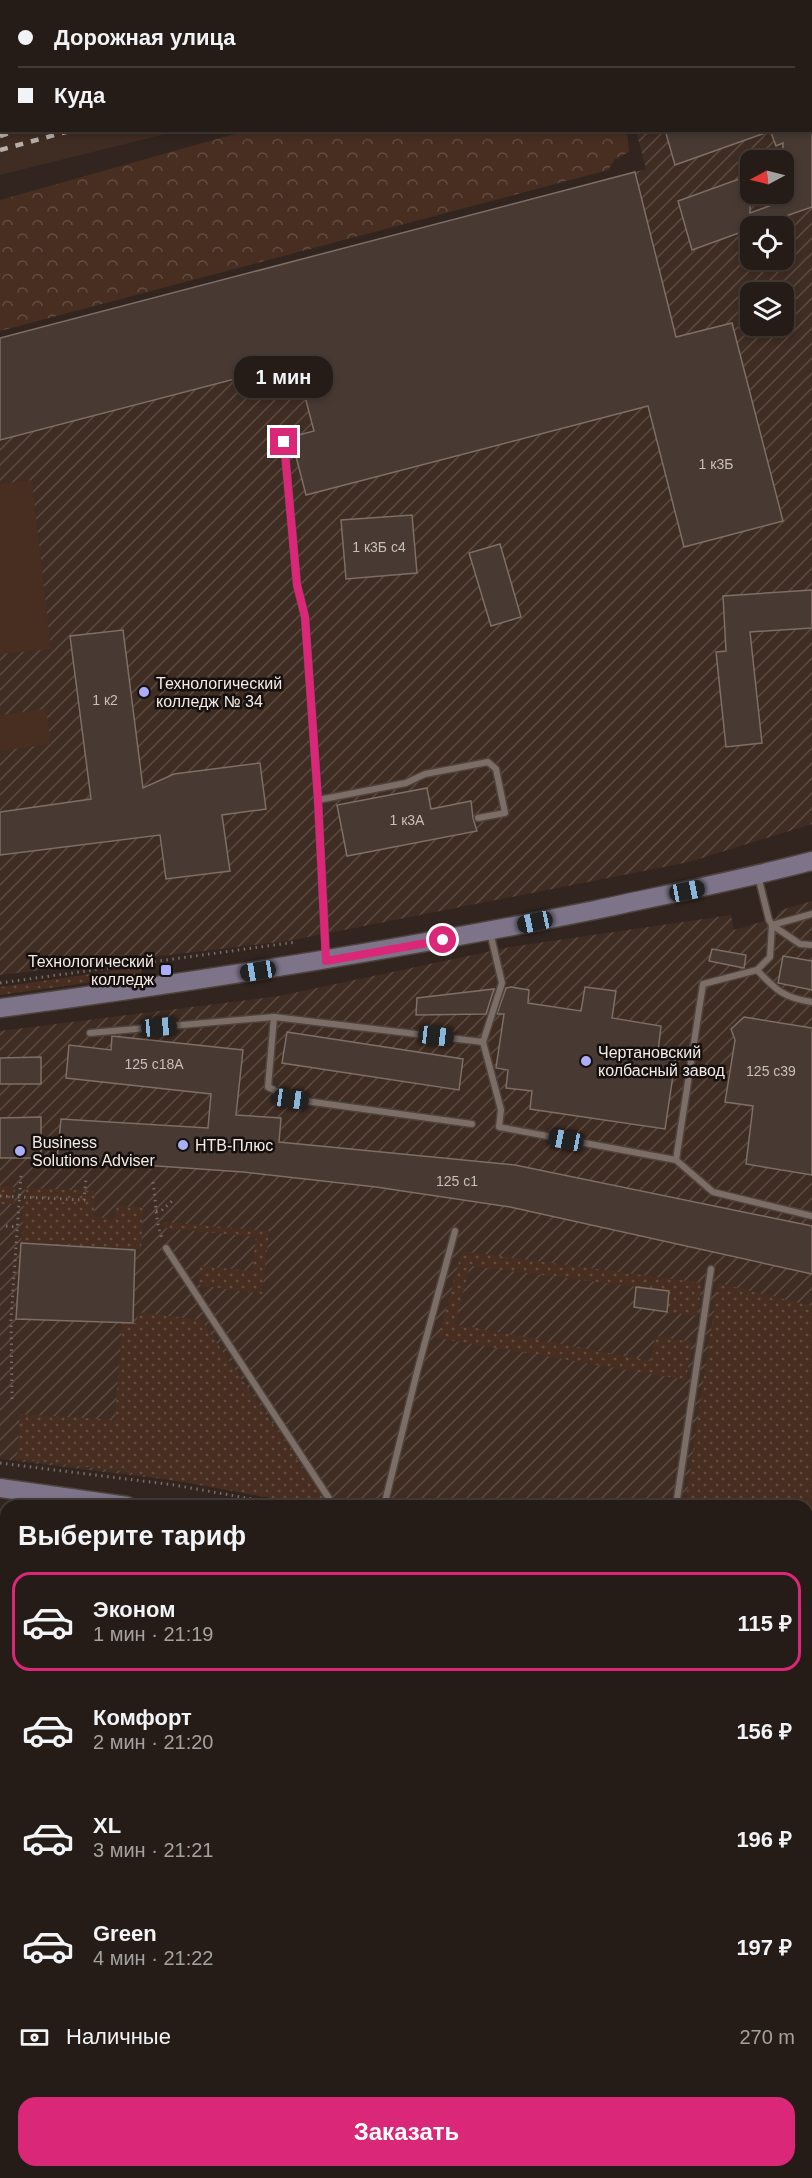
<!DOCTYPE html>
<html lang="ru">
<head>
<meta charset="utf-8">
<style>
	:root { --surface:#261c17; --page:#2e2520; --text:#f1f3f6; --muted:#a4a1a1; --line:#423a36; --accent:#db2777 }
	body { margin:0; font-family:Arial,sans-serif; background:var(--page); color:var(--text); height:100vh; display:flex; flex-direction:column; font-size:22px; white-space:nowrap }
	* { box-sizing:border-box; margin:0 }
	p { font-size:20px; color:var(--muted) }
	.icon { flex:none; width:33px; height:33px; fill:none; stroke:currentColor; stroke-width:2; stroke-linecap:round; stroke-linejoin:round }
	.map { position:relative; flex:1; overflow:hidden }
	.drawer { position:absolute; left:0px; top:1500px; width:813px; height:678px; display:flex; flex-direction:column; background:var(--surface); border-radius:18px 18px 0 0; box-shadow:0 3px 9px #0003,0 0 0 2px var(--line) }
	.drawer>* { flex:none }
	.guide { position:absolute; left:0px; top:0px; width:813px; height:132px; box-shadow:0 3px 9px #0003,0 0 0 2px var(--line); display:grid; align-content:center; height:132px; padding:0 18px; background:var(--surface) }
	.needle { width:39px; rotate:263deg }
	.fabs { position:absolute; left:740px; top:150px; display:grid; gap:12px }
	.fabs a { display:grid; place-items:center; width:54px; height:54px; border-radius:12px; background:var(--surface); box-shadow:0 3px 9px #0003,0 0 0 2px var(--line); font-size:30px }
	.end { position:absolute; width:27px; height:27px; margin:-14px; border:8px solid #db2777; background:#fff; box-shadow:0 0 0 3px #fff }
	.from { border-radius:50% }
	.bubble { position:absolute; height:42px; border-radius:18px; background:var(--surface); box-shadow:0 3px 9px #0003,0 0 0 2px var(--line); font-size:20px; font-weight:700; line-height:42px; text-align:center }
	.car { position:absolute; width:18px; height:36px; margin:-18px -9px; border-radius:8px; box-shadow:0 0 4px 2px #0007; background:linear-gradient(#222 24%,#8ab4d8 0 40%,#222 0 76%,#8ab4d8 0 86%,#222 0) }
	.guide b { display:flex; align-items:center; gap:21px; height:57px; font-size:22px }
	.guide b+b { border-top:2px solid var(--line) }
	.guide i { width:15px; height:15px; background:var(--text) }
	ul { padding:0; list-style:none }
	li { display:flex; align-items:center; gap:18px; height:99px; margin:0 12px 9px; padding:0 6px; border:3px solid transparent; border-radius:18px }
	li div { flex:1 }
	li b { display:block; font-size:22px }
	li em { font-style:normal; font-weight:700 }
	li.selected { border-color:var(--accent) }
	li>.icon { width:54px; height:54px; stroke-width:1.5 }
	h2 { padding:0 18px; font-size:27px; line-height:72px }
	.pay { display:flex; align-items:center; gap:15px; height:66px; padding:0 18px; font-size:22px }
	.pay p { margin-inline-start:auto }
	.primary-button { display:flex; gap:12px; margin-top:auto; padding:12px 18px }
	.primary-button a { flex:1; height:69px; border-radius:18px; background:var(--accent); color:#fff; font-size:24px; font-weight:700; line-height:69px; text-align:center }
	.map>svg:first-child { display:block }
	.built { fill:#3f2c22 }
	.industrial { fill:url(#industrial-furrows); fill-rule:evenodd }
	.grass { fill:url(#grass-dots) }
	.forest { fill:url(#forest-crowns) }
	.pitch { fill:#482e21 }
	.building { fill:#483a33; stroke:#7d6e66; stroke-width:1.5 }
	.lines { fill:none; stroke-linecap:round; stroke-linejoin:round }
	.lane-casing { stroke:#4e433e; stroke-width:9 }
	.secondary-casing { stroke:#4e433e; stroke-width:21 }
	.primary-casing { stroke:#4e433e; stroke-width:22 }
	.path { stroke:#776c66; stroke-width:3; stroke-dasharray:1.5 4.5; stroke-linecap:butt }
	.lane { stroke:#7c6d66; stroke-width:6 }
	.secondary { stroke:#7e7489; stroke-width:18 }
	.primary { stroke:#807bac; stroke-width:20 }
	.rail { stroke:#b8aeaa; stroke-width:4.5; stroke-dasharray:8 8; stroke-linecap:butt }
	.route { stroke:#db2777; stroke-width:8 }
	.poi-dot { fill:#abaffb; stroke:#15100d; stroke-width:2 }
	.labels { text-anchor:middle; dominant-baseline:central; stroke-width:5; stroke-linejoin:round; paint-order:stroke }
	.number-label { font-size:14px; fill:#c9bfba }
	.poi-label { font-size:16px; fill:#f4ebe7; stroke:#15100d; text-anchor:start }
</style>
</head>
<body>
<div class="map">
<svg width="812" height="2178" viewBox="0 0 812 2178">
	<defs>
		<pattern id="industrial-furrows" width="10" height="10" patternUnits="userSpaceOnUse" patternTransform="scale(1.5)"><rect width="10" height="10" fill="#3f2c22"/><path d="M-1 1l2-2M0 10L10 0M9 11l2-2" fill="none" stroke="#5b4b42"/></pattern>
		<pattern id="grass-dots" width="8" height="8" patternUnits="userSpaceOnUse" patternTransform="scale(1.5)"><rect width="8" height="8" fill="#482e21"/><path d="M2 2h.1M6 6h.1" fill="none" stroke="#634c41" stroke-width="1.8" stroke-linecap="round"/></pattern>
		<pattern id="forest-crowns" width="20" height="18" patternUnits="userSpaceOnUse" patternTransform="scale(1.5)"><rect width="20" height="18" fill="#482e21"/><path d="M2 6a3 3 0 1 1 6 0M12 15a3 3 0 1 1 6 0" fill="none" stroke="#634c41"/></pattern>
	</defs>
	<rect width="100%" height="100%" fill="#32251f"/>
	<g class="built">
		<path d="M384,0H668L379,2Z"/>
		<path d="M0,107H1L2,130L178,131L0,175Z"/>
		<path d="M327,2172H752L755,2178H326Z"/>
	</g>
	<g class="industrial">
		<path d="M0,0H384L2,2L0,107Z"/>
		<path d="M812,55V824L689,862L288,941L0,975V338L646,169L636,131L812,130ZM750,160H783V194H750ZM750,226H783V260H750ZM750,292H783V326H750Z"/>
		<path d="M812,901V1574L807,1573V1506H378L0,1459V1031L279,996L510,947L731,915L734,930L775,918L781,910Z"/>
		<path d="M0,1981L6,1982V2172H83V2178H0Z"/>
	</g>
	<g class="grass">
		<path d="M140,967L143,975L0,995V987Z"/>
		<path d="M0,1186L15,1187L14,1204H0Z"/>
		<path d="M25,1188L95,1191L94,1217L115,1219L117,1206L143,1207L141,1249L21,1243Z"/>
		<path d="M164,1222L269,1231L262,1294L199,1285L200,1266L252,1271L256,1237L164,1228Z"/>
		<path d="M462,1251L702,1283L697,1316L667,1312L669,1291L470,1266L455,1324L651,1361L655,1336L692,1342L686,1380L438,1338Z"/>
		<path d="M718,1283L812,1306V1512L807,1536V1506H685Z"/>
		<path d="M138,1312L201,1320L329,1506H315L122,1471L17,1459L20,1414L115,1420L122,1323H137Z"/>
		<path d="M807,1839L812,1840V1889L807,1890Z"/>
	</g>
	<path class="forest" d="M249,130L627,131L629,152L615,159L608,170L0,331V200Z"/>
	<g class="pitch">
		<path d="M32,480L51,649L0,654V484Z"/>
		<path d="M46,709L51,744L0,751V715Z"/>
		<path d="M234,2172H305L304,2178H233Z"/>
	</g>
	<g class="building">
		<path d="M665,130H768V132L675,165Z"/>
		<path d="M770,130H812V207L757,226H750V229L692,250L678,201L750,175V213L783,201V143L776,146Z"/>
		<path d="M635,172L676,337L732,323L783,521L684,547L648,406L306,495L291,437L314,431L296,363L0,440V338Z"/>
		<path d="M412,515L417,573L346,579L341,520Z"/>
		<path d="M500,544L521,617L491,626L469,553Z"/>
		<path d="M812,590V628L750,632L762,743L726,747L716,652L726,651L723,596Z"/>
		<path d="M123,630L143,788L174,774L260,763L266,809L222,815L230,871L166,879L160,835L0,855V812L91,799L70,636Z"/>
		<path d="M427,788L431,809L471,801L473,818L477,831L347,856L337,805Z"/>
		<path d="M712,949L746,955L744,968L709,961Z"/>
		<path d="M783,956L812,961V990L778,983Z"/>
		<path d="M511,987L529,990L528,1003L581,1011L585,987L616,991L612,1018L661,1026L658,1052L676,1055L665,1129L530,1109L532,1091L506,1088L508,1070L496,1068L504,1014H497L506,988Z"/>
		<path d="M494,989L486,1014L416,1015L417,998Z"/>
		<path d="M744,1017L812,1028V1175L746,1164L753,1106L725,1102L735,1040L731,1029Z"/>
		<path d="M287,1032L463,1059L459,1090L282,1063Z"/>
		<path d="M112,1036L243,1050L236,1115L281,1118L279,1142L515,1165L812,1226V1274L510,1207L376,1187L243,1172L57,1159L61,1119L208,1128L211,1094L66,1078L69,1045L111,1050Z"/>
		<path d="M41,1057V1084H0V1058Z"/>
		<path d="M41,1117V1158H0V1118Z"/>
		<path d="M21,1243L135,1250L133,1323L16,1319Z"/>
		<path d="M636,1287L669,1291L667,1312L634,1307Z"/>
	</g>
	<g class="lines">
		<g class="lane-casing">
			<g id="lane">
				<path d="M98,0V2"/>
				<path d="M230,2L236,0"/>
				<path d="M284,442L297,585L305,617L318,800L326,957"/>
				<path d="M318,800L406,783L425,774L488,762L496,769L505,813L478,818"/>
				<path d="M758,876L769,920L772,925L812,914"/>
				<path d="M772,925L800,944L812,945"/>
				<path d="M490,932L502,983L483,1042L501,1110L499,1127L676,1160L713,1192L812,1216"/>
				<path d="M757,970C776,990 784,998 812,1002"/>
				<path d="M274,1017L268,1087L291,1099L472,1124"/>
				<path d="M90,1033L274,1017L483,1042"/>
				<path d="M676,1160L703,984L757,970L770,957L772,925"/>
				<path d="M166,1248L334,1506"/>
				<path d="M384,1506L417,1372L455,1231"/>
				<path d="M676,1506L711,1269"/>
				<path d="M0,1837L6,1791"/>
				<path d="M807,1914L812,1913"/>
				<path d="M807,1989L812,1988"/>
				<path d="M561,2176V2172"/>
				<path d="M128,2178V2172"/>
				<path d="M216,2178L217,2172"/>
			</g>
		</g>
		<g class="secondary-casing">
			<g id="secondary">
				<path d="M0,1008C200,981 398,950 595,910C668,894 740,880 812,861"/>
				<path d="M0,1488L127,1506"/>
				<path d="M807,1599L812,1600"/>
				<path d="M0,1649L6,1650"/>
				<path d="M807,1771H812"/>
			</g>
		</g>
		<g class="primary-casing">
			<g id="primary">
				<path d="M0,1546L6,1547"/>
				<path d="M0,1586H6"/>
				<path d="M807,1661L812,1662"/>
				<path d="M807,1703H812"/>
			</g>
		</g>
		<g class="path">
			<path d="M0,983L296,942"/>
			<path d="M153,1182C156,1201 155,1220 162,1238"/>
			<path d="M0,1196L84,1200L86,1178"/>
			<path d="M156,1211H161L172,1201"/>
			<path d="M6,1226L17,1227"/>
			<path d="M12,1399L11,1319L21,1175"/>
			<path d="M0,1463L174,1485L291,1506"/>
			<path d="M807,1580L812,1581"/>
			<path d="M0,1669L6,1670"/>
			<path d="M0,1722H6"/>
			<path d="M0,1977L6,1978"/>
			<path d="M807,2060L812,2058"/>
			<path d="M807,2118L812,2120"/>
			<path d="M317,2178L318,2172"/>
		</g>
		<use href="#lane" class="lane"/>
		<use href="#secondary" class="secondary"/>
		<use href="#primary" class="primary"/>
		<g class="rail">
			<path d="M500,2L506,0"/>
			<path d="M552,2L557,0"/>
			<path d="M0,136L20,130"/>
			<path d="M0,150L73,130"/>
		</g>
	</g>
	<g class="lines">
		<path class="route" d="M284,442L297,585L305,617L318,800L326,961L443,940"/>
	</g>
	<g class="poi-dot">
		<circle cx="144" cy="692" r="6"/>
		<rect x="160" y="964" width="12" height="12" rx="3"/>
		<circle cx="586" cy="1061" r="6"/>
		<circle cx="183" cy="1145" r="6"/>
		<circle cx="20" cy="1151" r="6"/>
	</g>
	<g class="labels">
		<g class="number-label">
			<text x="716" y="464">1 к3Б</text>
			<text x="379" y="547">1 к3Б с4</text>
			<text x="105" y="700">1 к2</text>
			<text x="407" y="820">1 к3А</text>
			<text x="154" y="1064">125 с18А</text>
			<text x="771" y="1071">125 с39</text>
			<text x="457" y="1181">125 с1</text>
		</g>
		<g class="poi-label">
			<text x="156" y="683">Технологический<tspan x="156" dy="18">колледж № 34</tspan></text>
			<text x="154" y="961" text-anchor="end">Технологический<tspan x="154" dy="18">колледж</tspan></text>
			<text x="598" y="1052">Чертановский<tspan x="598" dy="18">колбасный завод</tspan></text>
			<text x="32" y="1142">Business<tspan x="32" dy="18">Solutions Adviser</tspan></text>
			<text x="195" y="1145">НТВ-Плюс</text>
		</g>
	</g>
</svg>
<div class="fabs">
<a><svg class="needle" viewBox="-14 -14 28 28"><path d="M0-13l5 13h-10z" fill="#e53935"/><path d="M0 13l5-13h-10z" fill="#a4a1a1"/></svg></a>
<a><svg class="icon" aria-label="locate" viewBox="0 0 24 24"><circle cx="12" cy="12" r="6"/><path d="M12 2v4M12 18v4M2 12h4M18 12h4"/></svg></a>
<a><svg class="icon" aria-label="layers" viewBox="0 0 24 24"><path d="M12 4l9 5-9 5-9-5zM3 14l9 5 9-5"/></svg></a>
</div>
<i class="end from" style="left:443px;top:940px"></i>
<i class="end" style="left:284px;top:442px"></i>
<div class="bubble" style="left:234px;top:356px;width:99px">1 мин</div>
<i class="car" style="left:687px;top:891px;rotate:79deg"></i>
<i class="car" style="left:535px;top:922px;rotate:258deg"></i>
<i class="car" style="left:258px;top:971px;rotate:261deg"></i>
<i class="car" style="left:159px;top:1027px;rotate:85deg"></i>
<i class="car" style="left:436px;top:1036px;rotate:97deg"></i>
<i class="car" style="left:291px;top:1099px;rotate:98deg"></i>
<i class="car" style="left:566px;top:1140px;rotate:281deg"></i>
<div class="guide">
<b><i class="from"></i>Дорожная улица</b>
<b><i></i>Куда</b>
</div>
<section class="drawer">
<h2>Выберите тариф</h2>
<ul>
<li class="selected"><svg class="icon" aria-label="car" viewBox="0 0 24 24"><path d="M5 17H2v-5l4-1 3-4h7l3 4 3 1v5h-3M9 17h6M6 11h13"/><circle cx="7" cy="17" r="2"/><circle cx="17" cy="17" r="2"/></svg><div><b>Эконом</b><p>1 мин · 21:19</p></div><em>115 ₽</em></li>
<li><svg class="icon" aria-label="car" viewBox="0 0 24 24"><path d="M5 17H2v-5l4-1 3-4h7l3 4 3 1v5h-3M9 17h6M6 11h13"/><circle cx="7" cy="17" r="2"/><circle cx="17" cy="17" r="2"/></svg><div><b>Комфорт</b><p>2 мин · 21:20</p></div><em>156 ₽</em></li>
<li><svg class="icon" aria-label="car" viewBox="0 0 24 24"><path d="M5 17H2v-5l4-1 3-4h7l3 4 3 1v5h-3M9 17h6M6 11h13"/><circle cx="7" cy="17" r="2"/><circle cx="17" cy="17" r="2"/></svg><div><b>XL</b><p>3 мин · 21:21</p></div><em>196 ₽</em></li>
<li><svg class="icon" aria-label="car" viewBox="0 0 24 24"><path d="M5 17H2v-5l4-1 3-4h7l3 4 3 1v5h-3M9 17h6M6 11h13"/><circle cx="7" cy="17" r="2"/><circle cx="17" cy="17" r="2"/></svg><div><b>Green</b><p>4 мин · 21:22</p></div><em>197 ₽</em></li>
</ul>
<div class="pay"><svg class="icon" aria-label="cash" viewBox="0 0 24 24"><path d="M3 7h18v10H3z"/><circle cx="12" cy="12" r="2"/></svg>Наличные<p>270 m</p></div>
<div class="primary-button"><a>Заказать</a></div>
</section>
</div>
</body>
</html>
